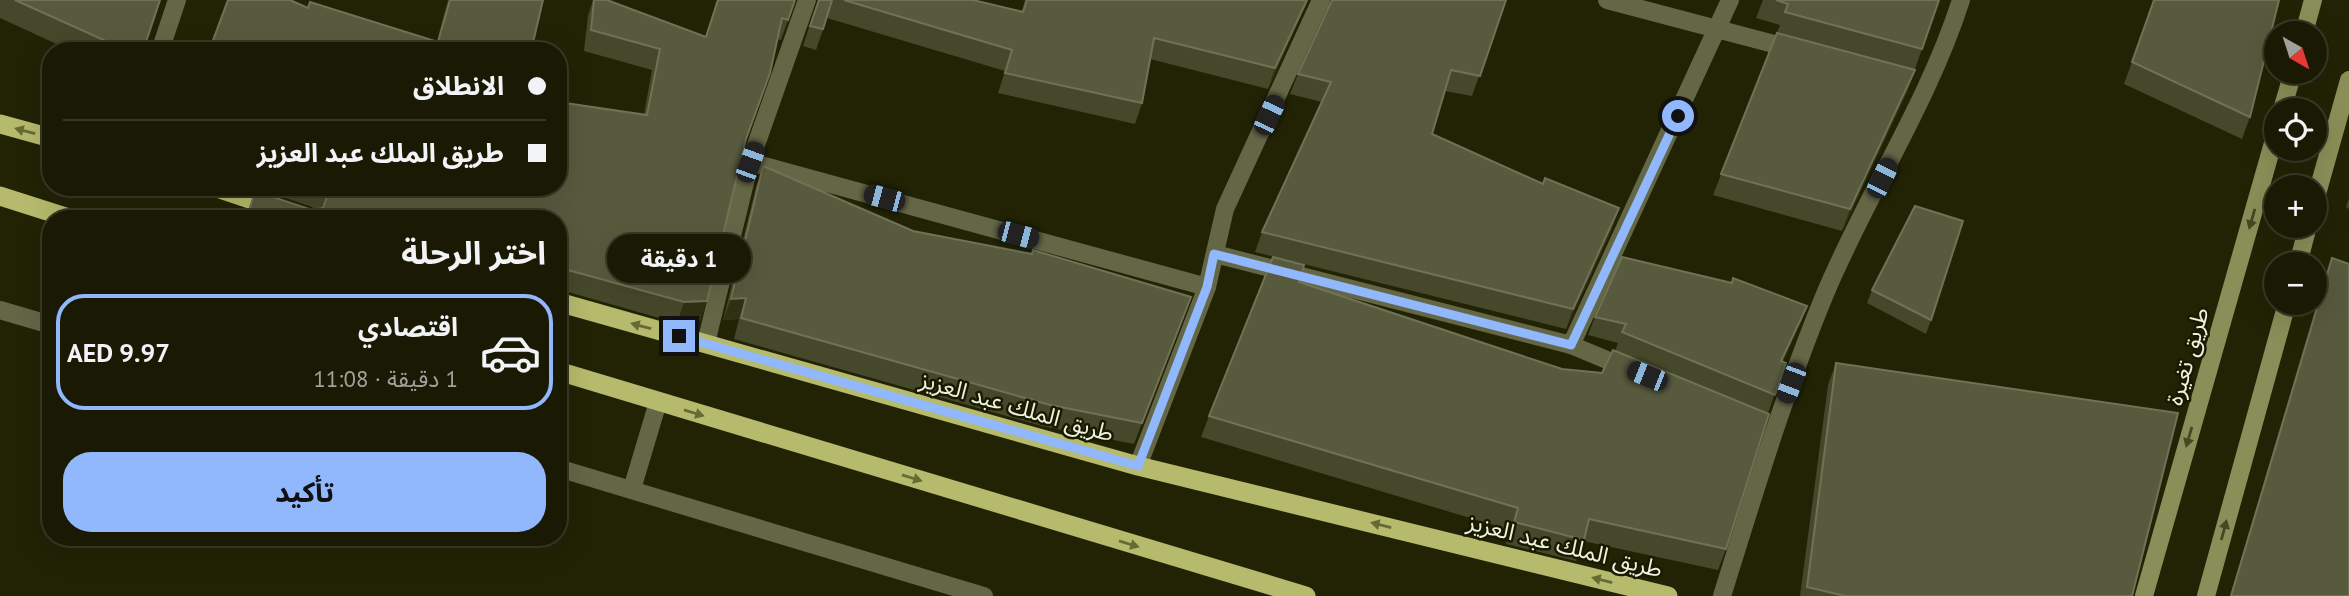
<!DOCTYPE html>
<html lang="ar">
<head>
<meta charset="utf-8">
<style>
	:root { --surface:#1a1a04; --page:#23230e; --text:#f1f3f6; --muted:#9fa19a; --line:#383826; --accent:#91b8fd }
	body { margin:0; font-family:"PT Sans","Noto Sans Arabic",sans-serif; background:var(--page); color:var(--text); direction:rtl; height:100vh; display:flex; flex-direction:column; font-size:26px; white-space:nowrap }
	* { box-sizing:border-box; margin:0 }
	p { font-size:23px; color:var(--muted) }
	.icon { flex:none; width:38px; height:38px; fill:none; stroke:currentColor; stroke-width:2; stroke-linecap:round; stroke-linejoin:round }
	.map { position:relative; flex:1; overflow:hidden; direction:ltr }
	.drawer { position:absolute; left:42px; top:210px; width:525px; height:336px; display:flex; flex-direction:column; background:var(--surface); border-radius:28px; box-shadow:0 7px 28px #0002,0 0 0 2px var(--line); direction:rtl }
	.drawer>* { flex:none }
	.banner { position:absolute; left:42px; top:42px; width:525px; height:154px; border-radius:28px; box-shadow:0 7px 28px #0002,0 0 0 2px var(--line); direction:rtl; display:grid; align-content:center; height:154px; padding:0 21px; background:var(--surface) }
	.needle { width:46px; rotate:141deg }
	.tools { position:absolute; left:2264px; top:21px; display:grid; gap:14px }
	.tools a { display:grid; place-items:center; width:63px; height:63px; border-radius:50%; background:var(--surface); box-shadow:0 7px 28px #0002,0 0 0 2px var(--line); font-size:35px }
	.end { position:absolute; width:32px; height:32px; margin:-16px; border:9px solid #91b8fd; background:#111; box-shadow:0 0 0 4px #111 }
	.from { border-radius:50% }
	.bubble { position:absolute; height:49px; border-radius:24px; background:var(--surface); box-shadow:0 7px 28px #0002,0 0 0 2px var(--line); font-size:23px; font-weight:700; line-height:49px; text-align:center; direction:rtl }
	.car { position:absolute; width:21px; height:42px; margin:-21px -10px; border-radius:9px; box-shadow:0 0 5px 2px #0007; background:linear-gradient(#222 24%,#8ab4d8 0 40%,#222 0 76%,#8ab4d8 0 86%,#222 0) }
	.banner b { display:flex; align-items:center; gap:24px; height:66px; font-size:26px }
	.banner b+b { border-top:2px solid var(--line) }
	.banner i { width:18px; height:18px; background:var(--text) }
	ul { padding:0; list-style:none }
	li { display:flex; align-items:center; gap:21px; height:116px; margin:0 14px 10px; padding:0 7px; border:4px solid transparent; border-radius:28px }
	li div { flex:1 }
	li b { display:block; font-size:26px }
	li em { font-style:normal; font-weight:700 }
	li.on { border-color:var(--accent) }
	li>.icon { width:63px; height:63px; stroke-width:1.5 }
	h2 { padding:0 21px; font-size:32px; line-height:84px }
	.button { display:flex; gap:14px; margin-top:auto; padding:14px 21px }
	.button a { flex:1; height:80px; border-radius:28px; background:var(--accent); color:#111; font-size:28px; font-weight:700; line-height:80px; text-align:center }
	.map>svg:first-child { display:block }
	.lines { fill:none; stroke-linecap:round; stroke-linejoin:round }
	.minor { stroke:#646746; stroke-width:18 }
	.secondary { stroke:#8a8e58; stroke-width:18 }
	.trunk { stroke:#b6ba6c; stroke-width:19 }
	.wall { fill:#46482b }
	.shaded-wall { fill:#303113 }
	.building { fill:#585a3e; stroke:#707257; stroke-width:2 }
	.oneway { fill:#686a36 }
	.oneway2 { fill:#464823 }
	.route { stroke:#91b8fd; stroke-width:9 }
	.labels { text-anchor:middle; dominant-baseline:central; stroke-width:5; stroke-linejoin:round; paint-order:stroke }
	.street-label { font-size:23px; fill:#eff1df; stroke:#191a00 }
</style>
</head>
<body>
<div class="map">
<svg width="2349" height="596" viewBox="0 0 2349 596">
	<rect width="100%" height="100%" fill="#222305"/>
	<g class="lines">
		<g class="minor">
			<path d="M1607,0L1793,49"/>
			<path d="M160,51L177,0"/>
			<path d="M750,162L1207,287"/>
			<path d="M1215,254L1571,345L1631,370"/>
			<path d="M0,310L51,325"/>
			<path d="M706,343L750,162L807,0"/>
			<path d="M1571,345L1730,0"/>
			<path d="M1138,466L1207,287L1225,209L1321,0"/>
			<path d="M558,468L984,596"/>
			<path d="M632,489L658,402"/>
			<path d="M1722,596C1754,494 1784,393 1825,294C1867,194 1928,103 1961,0"/>
		</g>
		<g class="secondary">
			<path d="M2304,33L2313,0"/>
			<path d="M2282,110L2293,72"/>
			<path d="M2315,201L2349,80"/>
			<path d="M2298,264L2308,226"/>
			<path d="M2144,596L2277,129"/>
			<path d="M2206,596L2287,303"/>
		</g>
		<g class="trunk">
			<path d="M0,124L51,138"/>
			<path d="M214,187L308,219"/>
			<path d="M0,196L72,219"/>
			<path d="M558,302L1138,466L1668,596"/>
			<path d="M558,371L1306,596"/>
		</g>
	</g>
	<g class="wall">
		<path d="M0,0H160L143,51H72L0,18Z"/>
		<path d="M448,0H543L531,51H209L308,8L437,41Z"/>
		<path d="M593,0H607L705,37L717,0H795L781,40L777,39L746,139L700,321L677,323L561,290L558,291V219H245L255,191L312,210H314L312,207L253,187H558L644,114L652,70L584,51L588,16Z"/>
		<path d="M818,0H973L1022,11L1025,0H1308L1268,89L1150,59L1142,103L1135,124L998,93L1005,71L827,18L816,50L803,46Z"/>
		<path d="M1506,0L1472,96L1445,91L1432,134L1612,229L1566,329L1255,252L1262,232L1322,102L1290,94L1298,74Z"/>
		<path d="M1763,0H1939L1907,92L1842,231L1713,195L1780,25L1756,18Z"/>
		<path d="M2154,0L2250,117L2242,139L2124,84Z"/>
		<path d="M763,166L913,231L1191,297L1134,444L1042,426L734,339L739,319L723,320L756,187Z"/>
		<path d="M2349,198V209L2346,207Z"/>
		<path d="M2332,258L2349,596H2230L2324,280Z"/>
		<path d="M1299,282L1726,549L1718,570L1583,541L1576,561L1506,544L1510,530L1201,437L1209,416Z"/>
		<path d="M1872,290L1931,320L1926,334L1867,303Z"/>
		<path d="M1807,306L1800,324L1783,361L1786,363L1768,413L1615,351L1618,343L1588,335L1595,317Z"/>
		<path d="M1836,363L2132,596H1800L1828,385Z"/>
	</g>
	<g class="shaded-wall">
		<path d="M1307,0H1308L1268,89L1275,68Z"/>
		<path d="M1915,70L1907,92L1842,231L1850,209Z"/>
		<path d="M1619,208L1612,229L1566,329L1573,309Z"/>
		<path d="M568,270L561,290L558,291V272Z"/>
		<path d="M746,298L739,319L723,320L731,299Z"/>
		<path d="M707,301L700,321L677,323L684,302Z"/>
		<path d="M1807,306L1800,324L1774,379L1781,361Z"/>
	</g>
	<g class="building">
		<path d="M15,0H160L143,51H128Z"/>
		<path d="M228,0H290L308,8L310,2L438,42L450,0H543L531,51H209Z"/>
		<path d="M594,0H607L706,37L718,0H795L788,20L782,18L770,73L746,139L707,301L684,302L568,270L558,272V219H289L250,208L255,191L312,210L323,208L327,197L320,187H558V102L647,115L660,49L591,30Z"/>
		<path d="M819,0H832L823,29L810,26Z"/>
		<path d="M844,0H973L1023,12L1027,0H1307L1275,68L1154,38L1142,103L1005,73L1012,50Z"/>
		<path d="M1332,0H1506L1480,76L1451,70L1432,134L1543,184L1545,178L1619,208L1573,309L1262,232L1331,82L1298,74Z"/>
		<path d="M1776,0H1939L1922,49L1785,12L1788,4Z"/>
		<path d="M2154,0H2279L2250,117L2132,62Z"/>
		<path d="M1777,33L1915,70L1850,209L1721,174Z"/>
		<path d="M763,166L913,231L1032,254L1033,250L1191,297L1142,423L1050,405L741,318L746,298L731,299Z"/>
		<path d="M1915,206L1963,221L1931,320L1872,290Z"/>
		<path d="M1273,257L1304,265L1299,282L1562,369L1602,373L1613,350L1769,414L1726,549L1589,519L1584,540L1514,522L1518,508L1209,416Z"/>
		<path d="M1622,257L1732,283L1733,278L1807,306L1781,361L1786,363L1775,395L1622,332L1626,324L1595,317Z"/>
		<path d="M2332,258L2349,264V596H2231Z"/>
		<path d="M1836,363L2178,413L2132,596H1845L1807,587Z"/>
	</g>
	<defs><path id="oneway-solid" d="M-6-.8H1V-3.2L6.5 0L1 3.2V.8H-6Z" transform="scale(1.75)"/></defs>
	<g class="oneway">
		<use href="#oneway-solid" transform="translate(25 131) rotate(-165)"/>
		<use href="#oneway-solid" transform="translate(641 326) rotate(-165)"/>
		<use href="#oneway-solid" transform="translate(694 413) rotate(17)"/>
		<use href="#oneway-solid" transform="translate(912 478) rotate(17)"/>
		<use href="#oneway-solid" transform="translate(1381 525) rotate(-166)"/>
		<use href="#oneway-solid" transform="translate(1129 544) rotate(17)"/>
		<use href="#oneway-solid" transform="translate(1602 580) rotate(-166)"/>
	</g>
	<g class="oneway2">
		<use href="#oneway-solid" transform="translate(2252 219) rotate(106)"/>
		<use href="#oneway-solid" transform="translate(2189 437) rotate(106)"/>
		<use href="#oneway-solid" transform="translate(2224 530) rotate(-75)"/>
	</g>
	<g class="lines">
		<path class="route" d="M679,336L1138,466L1207,287L1214,254L1571,345L1678,116"/>
	</g>
	<g class="labels">
		<g class="street-label">
			<text transform="translate(2187 356) rotate(-74)">طريق تغيرة</text>
			<text transform="translate(1017 406) rotate(16)">طريق الملك عبد العزيز</text>
			<text transform="translate(1565 545) rotate(14)">طريق الملك عبد العزيز</text>
		</g>
	</g>
</svg>
<div class="tools">
<a><svg class="needle" viewBox="-14 -14 28 28"><path d="M0-13l5 13h-10z" fill="#e53935"/><path d="M0 13l5-13h-10z" fill="#9fa19a"/></svg></a>
<a><svg class="icon" aria-label="locate" viewBox="0 0 24 24"><circle cx="12" cy="12" r="6"/><path d="M12 2v4M12 18v4M2 12h4M18 12h4"/></svg></a>
<a>+</a>
<a>−</a>
</div>
<i class="end from" style="left:1678px;top:116px"></i>
<i class="end" style="left:679px;top:336px"></i>
<div class="bubble" style="left:607px;top:234px;width:144px">1 دقيقة</div>
<i class="car" style="left:1269px;top:115px;rotate:25deg"></i>
<i class="car" style="left:750px;top:162px;rotate:20deg"></i>
<i class="car" style="left:1882px;top:178px;rotate:26deg"></i>
<i class="car" style="left:884px;top:198px;rotate:285deg"></i>
<i class="car" style="left:1018px;top:235px;rotate:105deg"></i>
<i class="car" style="left:1647px;top:376px;rotate:292deg"></i>
<i class="car" style="left:1791px;top:383px;rotate:201deg"></i>
<div class="banner">
<b><i class="from"></i>الانطلاق</b>
<b><i></i>طريق الملك عبد العزيز</b>
</div>
<section class="drawer">
<h2>اختر الرحلة</h2>
<ul>
<li class="on"><svg class="icon" aria-label="car" viewBox="0 0 24 24"><path d="M5 17H2v-5l4-1 3-4h7l3 4 3 1v5h-3M9 17h6M6 11h13"/><circle cx="7" cy="17" r="2"/><circle cx="17" cy="17" r="2"/></svg><div><b>اقتصادي</b><p>1 دقيقة · 11:08</p></div><em>AED 9.97</em></li>
</ul>
<div class="button"><a>تأكيد</a></div>
</section>
</div>
</body>
</html>
